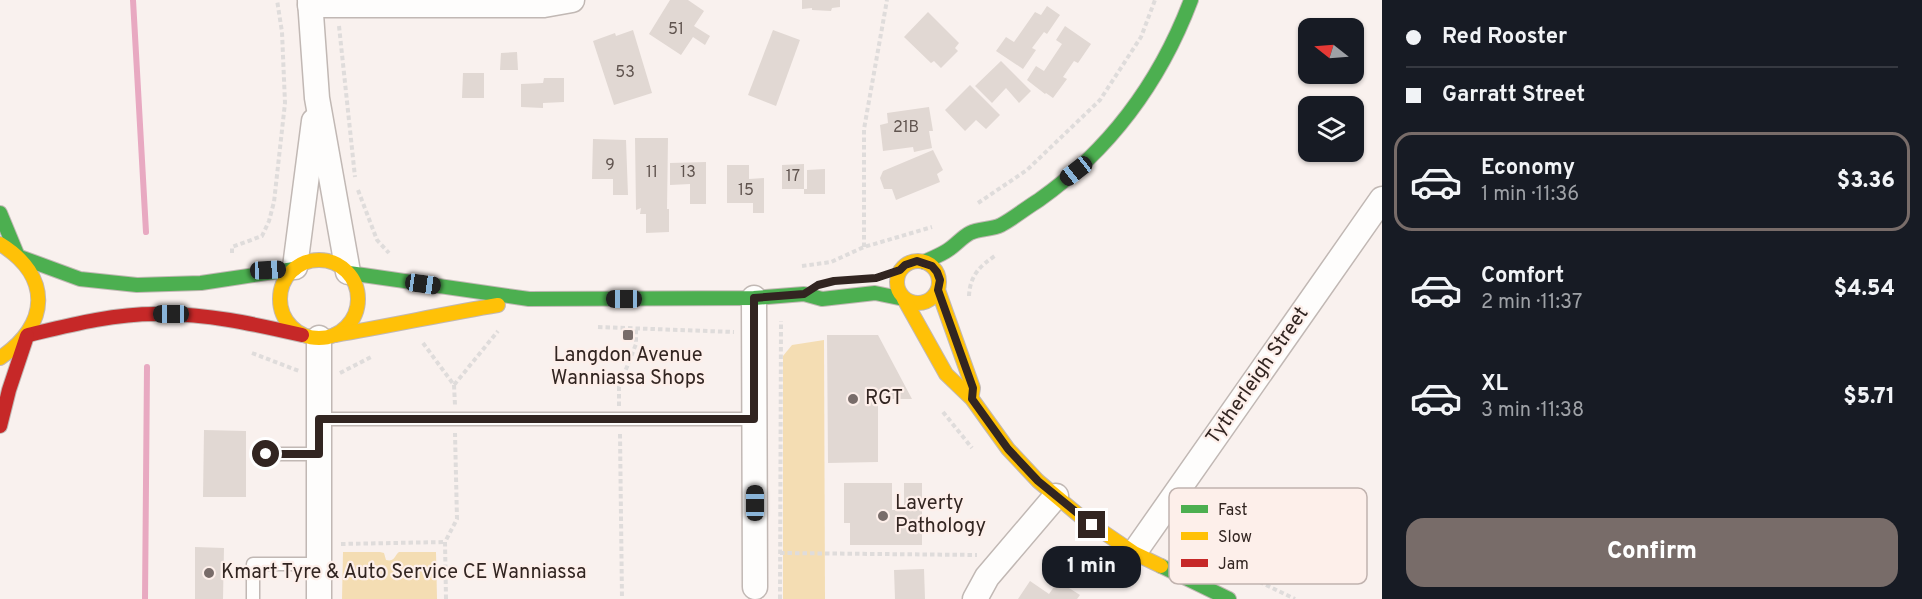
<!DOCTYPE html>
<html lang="en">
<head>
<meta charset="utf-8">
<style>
	:root { --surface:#171b24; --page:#20242c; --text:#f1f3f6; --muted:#9ea1a6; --line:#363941; --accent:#786c69 }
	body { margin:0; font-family:Overpass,sans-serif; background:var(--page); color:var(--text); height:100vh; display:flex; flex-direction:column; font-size:22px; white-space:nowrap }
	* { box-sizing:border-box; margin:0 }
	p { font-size:20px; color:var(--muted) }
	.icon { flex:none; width:33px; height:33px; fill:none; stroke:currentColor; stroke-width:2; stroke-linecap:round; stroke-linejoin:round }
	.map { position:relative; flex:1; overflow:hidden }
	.drawer { display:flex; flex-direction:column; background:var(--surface); width:540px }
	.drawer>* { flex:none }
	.guide { display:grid; align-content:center; height:132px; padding:0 24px; background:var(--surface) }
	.needle { width:39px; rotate:287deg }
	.fabs { position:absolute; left:1298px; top:18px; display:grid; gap:12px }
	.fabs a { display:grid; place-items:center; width:66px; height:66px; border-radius:12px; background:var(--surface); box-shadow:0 2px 4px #0004; font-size:30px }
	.end { position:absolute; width:27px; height:27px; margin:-14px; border:8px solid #322521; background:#fff; box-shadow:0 0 0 3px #fff }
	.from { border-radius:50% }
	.bubble { position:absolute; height:42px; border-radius:18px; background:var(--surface); box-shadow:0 2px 4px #0004; font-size:20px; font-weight:800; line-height:42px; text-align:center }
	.car { position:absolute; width:18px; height:36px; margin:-18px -9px; border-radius:8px; box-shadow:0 0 4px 2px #0007; background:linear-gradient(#222 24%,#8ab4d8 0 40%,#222 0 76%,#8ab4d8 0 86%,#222 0) }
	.guide b { display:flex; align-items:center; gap:21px; height:57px; font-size:22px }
	.guide b+b { border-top:2px solid var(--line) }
	.guide i { width:15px; height:15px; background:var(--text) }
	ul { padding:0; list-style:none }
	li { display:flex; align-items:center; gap:18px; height:99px; margin:0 12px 9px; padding:0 12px; border:3px solid transparent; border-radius:18px }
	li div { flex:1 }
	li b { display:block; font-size:22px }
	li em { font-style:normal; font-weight:800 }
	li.selected { border-color:var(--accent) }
	li>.icon { width:54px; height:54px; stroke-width:1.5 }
	.button { display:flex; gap:12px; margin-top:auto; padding:12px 24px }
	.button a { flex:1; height:69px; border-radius:18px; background:var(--accent); color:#fff; font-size:24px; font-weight:800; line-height:69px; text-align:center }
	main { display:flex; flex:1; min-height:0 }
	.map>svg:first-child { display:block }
	.green { fill:#f4ddb3 }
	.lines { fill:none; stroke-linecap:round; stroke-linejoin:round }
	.stream { stroke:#e8a9c1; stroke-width:6 }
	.building { fill:#e1d8d3 }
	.lane-casing { stroke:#c1b8b4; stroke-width:15 }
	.street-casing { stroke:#c1b8b4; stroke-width:27 }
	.fast-casing { stroke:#c1b8b4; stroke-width:16 }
	.slow-casing { stroke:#c1b8b4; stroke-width:16 }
	.jam-casing { stroke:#c1b8b4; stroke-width:16 }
	.path { stroke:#dfdcdb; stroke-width:4; stroke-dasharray:4.5 3; stroke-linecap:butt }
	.lane { stroke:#fefdfc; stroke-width:12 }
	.street { stroke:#fefdfc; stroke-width:24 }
	.fast { stroke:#4caf50; stroke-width:14 }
	.slow { stroke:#ffc107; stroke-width:14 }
	.jam { stroke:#c62828; stroke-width:14 }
	.route { stroke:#322521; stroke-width:8 }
	.poi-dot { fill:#786c69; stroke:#fdefea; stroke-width:2 }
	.labels { text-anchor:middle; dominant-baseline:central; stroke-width:4.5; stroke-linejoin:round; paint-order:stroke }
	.number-label { font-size:16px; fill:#60544f }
	.poi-label { font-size:20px; fill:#322521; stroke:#fdefea; text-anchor:start }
	.street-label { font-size:20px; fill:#322521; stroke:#fdefea }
	.key { fill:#fdefea; stroke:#c0b2ae; stroke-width:1.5 }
	.key-label { font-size:16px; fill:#322521 }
</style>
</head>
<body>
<main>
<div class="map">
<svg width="1382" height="599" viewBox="0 0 1382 599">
	<rect width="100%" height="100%" fill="#f9f1ee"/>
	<g class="green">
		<path d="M824,340L825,599H783V356L792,345Z"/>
		<path d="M343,552H380L384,553L386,560C395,562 394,556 399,552H436L437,599H342Z"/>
	</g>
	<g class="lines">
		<g class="stream">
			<path d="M133,0L146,232"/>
			<path d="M145,599L147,367"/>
		</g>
	</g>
	<g class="building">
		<path d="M670,0H688L704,11L694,26L710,36L705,45L693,37L681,55L649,34Z"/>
		<path d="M802,0H840V7L832,8L831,11L812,10V8L802,9Z"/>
		<path d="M1047,6L1060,15L1047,34L1044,32L1032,48L1036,50L1023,69L996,51L1006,37L1014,42L1035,12L1041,15Z"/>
		<path d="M928,12L959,43L955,48L958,51L941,68L934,61L931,63L904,37Z"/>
		<path d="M1065,26L1091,44L1078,63L1074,61L1063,77L1067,79L1053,98L1046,93L1045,94L1027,80L1036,66L1044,71L1062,44L1056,40Z"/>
		<path d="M633,30L652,93L614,105L593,41L615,33L616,36Z"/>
		<path d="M773,30L800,40L776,106L748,95Z"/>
		<path d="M517,52L518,70H500L501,53Z"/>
		<path d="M1001,61L1031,91L1019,103L1006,88L992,103L975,86Z"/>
		<path d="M463,73H484V98H462Z"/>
		<path d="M544,78H564V102L543,103V108L521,107V84L543,83Z"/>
		<path d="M970,85L1000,115L986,129L976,120L965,131L945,110Z"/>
		<path d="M929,107L933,131H929L932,148L914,152L913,147L883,151L880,125L888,123L887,113Z"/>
		<path d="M635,138H668L667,209H669V232L646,233V214H640L641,208L636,210Z"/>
		<path d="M593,139L626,140L628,195H613V179H592Z"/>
		<path d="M933,150L943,170L937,174L940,182L896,200L892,189H884L880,178L883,171Z"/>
		<path d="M706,162V204H690V184L670,185V163Z"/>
		<path d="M804,164V189H782V165Z"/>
		<path d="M727,165H749V179L764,178V213H753V203H727Z"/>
		<path d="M825,169V194H804V189H807V170Z"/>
		<path d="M827,335H878L912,399H878V462L828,463Z"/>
		<path d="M204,430L246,431V497H203Z"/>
		<path d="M844,483H892V510H904V483H922V545H850V523H844Z"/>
		<path d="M195,547L224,548L223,599H195Z"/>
		<path d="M924,569L925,599H895L894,570Z"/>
		<path d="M1030,581L1049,594L1058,581L1080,595L1077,599H1018Z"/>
	</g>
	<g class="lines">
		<g class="lane-casing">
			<g id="lane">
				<path d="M319,419H755"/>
				<path d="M266,454H319"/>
				<path d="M253,599V564H319"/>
			</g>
		</g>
		<g class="street-casing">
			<g id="street">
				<path d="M310,0L317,98L348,272"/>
				<path d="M310,5H544L572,0"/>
				<path d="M295,267L314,121"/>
				<path d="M754,298L755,587"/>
				<path d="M319,338V599"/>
				<path d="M1134,553L1382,199"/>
				<path d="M975,599L987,577L1056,496"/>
			</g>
		</g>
		<g class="fast-casing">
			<g id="fast">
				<path d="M0,213L17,254"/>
				<path d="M20,257L80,279L137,285L201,283L294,269"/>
				<path d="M924,262C932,258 941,255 948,250C956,245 962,237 970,233C980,228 991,230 1001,225C1014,218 1026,208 1039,200C1111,149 1160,82 1191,0"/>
				<path d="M349,273L529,299L754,298L804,294L822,299L875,293L904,299"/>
				<path d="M1161,566L1229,599"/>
			</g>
		</g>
		<g class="slow-casing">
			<g id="slow">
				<path d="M0,244C52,276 50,325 0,358"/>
				<circle cx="319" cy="299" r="39"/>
				<circle cx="918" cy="282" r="21"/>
				<path d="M938,290L973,388L972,394"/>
				<path d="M904,299L946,374L972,399L1008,449L1038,481L1081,517L1134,553L1161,566"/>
				<path d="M335,335C390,326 443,314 498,305"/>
			</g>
		</g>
		<g class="jam-casing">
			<g id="jam">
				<path d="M28,335C70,325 112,314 156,314C205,313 254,324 302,335"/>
				<path d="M0,426L9,390L27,336"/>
			</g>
		</g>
		<g class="path">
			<path d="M339,26L355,177"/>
			<path d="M358,190L377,240L389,253"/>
			<path d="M978,203L1027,170L1100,100L1141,37L1155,0"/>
			<path d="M864,247V129L887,0"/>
			<path d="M232,253V247L262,236L269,221L274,202L285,103L282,32L277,0"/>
			<path d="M802,266L831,262L864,247L932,227"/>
			<path d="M969,296C970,275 980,266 996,255"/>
			<path d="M598,327L734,332"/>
			<path d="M423,343L454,385L498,331"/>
			<path d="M252,353L299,371"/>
			<path d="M340,373L371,357"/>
			<path d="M454,385L455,405"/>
			<path d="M619,406V387L636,344V329"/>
			<path d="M943,412L972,448"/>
			<path d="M620,434L622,599"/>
			<path d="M341,544L445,542"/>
			<path d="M780,553L977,555"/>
			<path d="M1239,572L1295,599"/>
			<path d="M446,599L445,542L457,519L455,433"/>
			<path d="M780,599L781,321"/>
		</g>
		<use href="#lane" class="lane"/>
		<use href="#street" class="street"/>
		<use href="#fast" class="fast"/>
		<use href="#slow" class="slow"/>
		<use href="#jam" class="jam"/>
	</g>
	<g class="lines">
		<path class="route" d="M266,454H319V419H754V298L804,294L818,285L834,281L876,278L900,270L905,265L917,261L932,266L937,272L940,280L938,290L973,388L972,399L1008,449L1038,481L1092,525"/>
	</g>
	<g class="poi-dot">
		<rect x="622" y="329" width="12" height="12" rx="3"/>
		<circle cx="853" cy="399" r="6"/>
		<circle cx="883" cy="516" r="6"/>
		<circle cx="209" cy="573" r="6"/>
	</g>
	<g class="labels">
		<g class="number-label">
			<text x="676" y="30">51</text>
			<text x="625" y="73">53</text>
			<text x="906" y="128">21B</text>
			<text x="610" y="166">9</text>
			<text x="652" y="173">11</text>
			<text x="688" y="173">13</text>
			<text x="793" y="177">17</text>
			<text x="746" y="191">15</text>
		</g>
		<g class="poi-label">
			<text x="628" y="356" text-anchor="middle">Langdon Avenue<tspan x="628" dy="23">Wanniassa Shops</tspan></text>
			<text x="865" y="399">RGT</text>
			<text x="895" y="504">Laverty<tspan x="895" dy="23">Pathology</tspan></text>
			<text x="221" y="573">Kmart Tyre &amp; Auto Service CE Wanniassa</text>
		</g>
		<g class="street-label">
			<text transform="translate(1258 376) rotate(-55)">Tytherleigh Street</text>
		</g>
	</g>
	<rect x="1169" y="488" width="198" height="96" rx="9" class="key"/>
	<rect x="1181" y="505" width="27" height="8" fill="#4caf50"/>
	<rect x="1181" y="532" width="27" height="8" fill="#ffc107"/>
	<rect x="1181" y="559" width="27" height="8" fill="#c62828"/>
	<g class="key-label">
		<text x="1218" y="515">Fast</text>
		<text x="1218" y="542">Slow</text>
		<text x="1218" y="569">Jam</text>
	</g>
</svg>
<div class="fabs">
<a><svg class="needle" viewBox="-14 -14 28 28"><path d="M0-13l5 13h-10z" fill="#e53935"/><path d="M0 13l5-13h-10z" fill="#9ea1a6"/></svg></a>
<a><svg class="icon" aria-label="layers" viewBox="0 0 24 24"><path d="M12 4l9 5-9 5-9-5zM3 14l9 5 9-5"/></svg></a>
</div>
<i class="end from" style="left:266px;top:454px"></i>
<i class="end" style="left:1092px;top:525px"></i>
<div class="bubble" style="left:1042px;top:546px;width:99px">1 min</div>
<i class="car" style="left:1076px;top:171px;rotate:232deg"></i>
<i class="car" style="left:268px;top:270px;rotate:87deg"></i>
<i class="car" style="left:423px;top:284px;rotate:98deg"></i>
<i class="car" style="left:624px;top:299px;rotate:270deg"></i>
<i class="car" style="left:171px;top:314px;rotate:270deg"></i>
<i class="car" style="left:755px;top:503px;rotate:0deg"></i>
</div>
<section class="drawer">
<div class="guide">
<b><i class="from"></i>Red Rooster</b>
<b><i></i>Garratt Street</b>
</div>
<ul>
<li class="selected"><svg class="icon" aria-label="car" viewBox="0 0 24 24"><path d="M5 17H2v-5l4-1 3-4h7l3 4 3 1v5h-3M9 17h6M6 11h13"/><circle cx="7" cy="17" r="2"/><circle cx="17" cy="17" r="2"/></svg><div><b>Economy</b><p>1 min · 11:36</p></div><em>$3.36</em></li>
<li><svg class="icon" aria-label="car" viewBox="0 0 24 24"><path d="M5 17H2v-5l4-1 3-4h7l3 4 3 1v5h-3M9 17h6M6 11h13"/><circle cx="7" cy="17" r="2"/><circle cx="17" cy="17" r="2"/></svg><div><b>Comfort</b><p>2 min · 11:37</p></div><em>$4.54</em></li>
<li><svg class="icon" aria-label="car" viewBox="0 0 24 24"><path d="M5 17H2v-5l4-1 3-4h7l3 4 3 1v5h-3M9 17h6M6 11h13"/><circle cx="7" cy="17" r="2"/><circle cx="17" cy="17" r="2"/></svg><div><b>XL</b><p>3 min · 11:38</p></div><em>$5.71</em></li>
</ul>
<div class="button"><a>Confirm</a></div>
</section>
</main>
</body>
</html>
